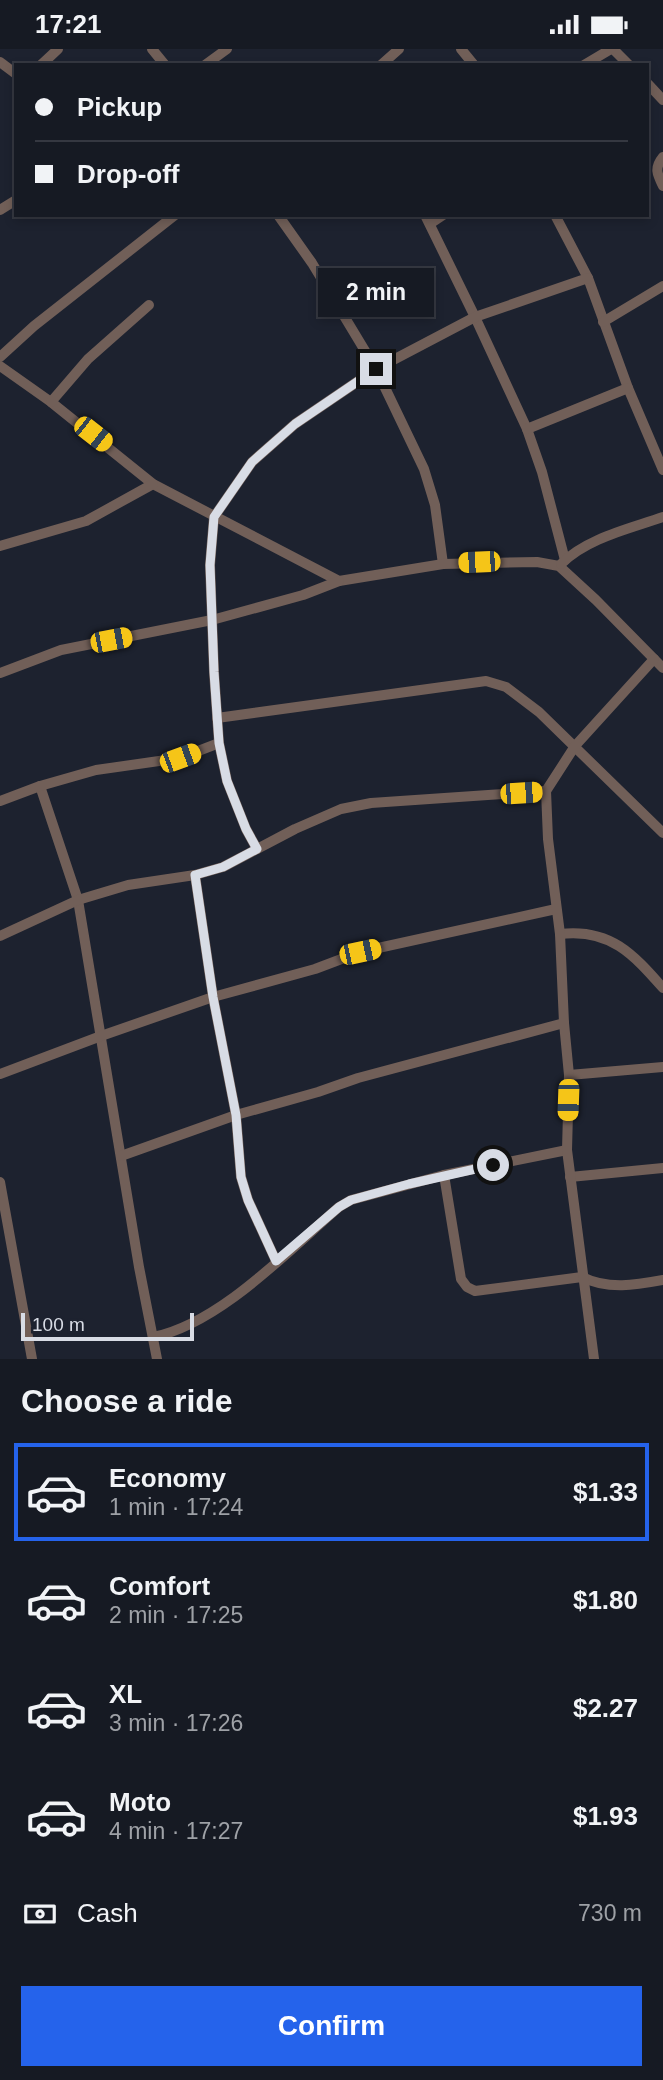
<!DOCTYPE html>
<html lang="en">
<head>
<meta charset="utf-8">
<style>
	:root { --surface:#161a23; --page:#1f232b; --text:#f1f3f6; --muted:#9ea1a6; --line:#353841; --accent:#2563eb }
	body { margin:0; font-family:Arial,sans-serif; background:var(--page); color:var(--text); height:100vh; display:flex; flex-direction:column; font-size:26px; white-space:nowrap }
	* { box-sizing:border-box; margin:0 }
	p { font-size:23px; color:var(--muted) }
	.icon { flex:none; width:38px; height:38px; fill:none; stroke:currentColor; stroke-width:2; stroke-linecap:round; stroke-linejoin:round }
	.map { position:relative; height:1310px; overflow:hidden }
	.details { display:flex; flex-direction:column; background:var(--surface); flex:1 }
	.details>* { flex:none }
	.hud { position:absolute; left:14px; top:14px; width:635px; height:154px; border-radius:0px; box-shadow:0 4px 10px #0003,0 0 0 2px var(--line); display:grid; align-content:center; height:154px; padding:0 21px; background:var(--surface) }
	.scale { position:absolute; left:21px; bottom:18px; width:173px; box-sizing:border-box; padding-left:7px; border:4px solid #d8dce5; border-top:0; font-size:19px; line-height:24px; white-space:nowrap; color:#d8dce5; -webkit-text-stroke:5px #1d222f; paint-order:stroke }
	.end { position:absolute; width:32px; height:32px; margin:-16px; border:9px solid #d8dce5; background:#111; box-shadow:0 0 0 4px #111 }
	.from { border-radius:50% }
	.bubble { position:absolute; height:49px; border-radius:0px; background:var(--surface); box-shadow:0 4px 10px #0003,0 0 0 2px var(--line); font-size:23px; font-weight:600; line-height:49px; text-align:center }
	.car { position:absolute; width:21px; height:42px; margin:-21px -10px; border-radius:9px; box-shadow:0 0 5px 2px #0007; background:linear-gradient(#f5c518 24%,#345 0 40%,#f5c518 0 76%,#345 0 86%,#f5c518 0) }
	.hud b { display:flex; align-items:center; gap:24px; height:66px; font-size:26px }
	.hud b+b { border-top:2px solid var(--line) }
	.hud i { width:18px; height:18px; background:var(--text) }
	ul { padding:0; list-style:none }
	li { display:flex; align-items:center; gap:21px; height:98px; margin:0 14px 10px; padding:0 7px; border:4px solid transparent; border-radius:0px }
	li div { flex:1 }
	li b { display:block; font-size:26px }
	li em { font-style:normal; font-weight:600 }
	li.current { border-color:var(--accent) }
	li>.icon { width:63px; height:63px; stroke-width:1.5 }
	h2 { padding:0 21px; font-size:32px; line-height:84px }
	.pay { display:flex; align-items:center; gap:18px; height:77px; padding:0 21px; font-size:26px }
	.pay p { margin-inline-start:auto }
	.action { display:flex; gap:14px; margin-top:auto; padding:14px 21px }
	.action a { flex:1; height:80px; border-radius:0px; background:var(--accent); color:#fff; font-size:28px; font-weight:600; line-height:80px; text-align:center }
	.status { display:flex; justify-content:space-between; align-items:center; height:49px; padding:0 35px; background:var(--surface); direction:ltr }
	.status svg { height:19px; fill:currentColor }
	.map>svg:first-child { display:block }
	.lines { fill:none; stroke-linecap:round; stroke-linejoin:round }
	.street { stroke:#715f58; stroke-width:10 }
	.route { stroke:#d8dce5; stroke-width:9 }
</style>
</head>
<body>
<div class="status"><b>17:21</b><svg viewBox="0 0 49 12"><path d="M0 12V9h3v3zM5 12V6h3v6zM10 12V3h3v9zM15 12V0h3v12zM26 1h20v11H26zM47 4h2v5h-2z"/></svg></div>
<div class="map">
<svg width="663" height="1310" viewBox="0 0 663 1310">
	<rect width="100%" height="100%" fill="#1d222f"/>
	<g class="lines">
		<g class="street">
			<path d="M152,0L165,16"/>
			<path d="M461,0L474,16"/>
			<path d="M613,0L629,16"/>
			<path d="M0,13L16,25"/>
			<path d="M41,16L58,0"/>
			<path d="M205,16L227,0"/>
			<path d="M381,16L399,0"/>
			<path d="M584,16L611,0"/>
			<path d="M648,35L663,51"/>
			<path d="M663,108C654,119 657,125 663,137"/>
			<path d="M0,161L16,151"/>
			<path d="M278,166L312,214L376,320L424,420L435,456L443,515"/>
			<path d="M425,166L475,268L527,380L542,423L565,511"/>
			<path d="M555,166L588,229L628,339L663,421"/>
			<path d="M431,174L443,166"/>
			<path d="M603,273L663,237"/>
			<path d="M0,308L34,277L175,166"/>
			<path d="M0,317L51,353L153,435L339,532L443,515L537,513L559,517L596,551L663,619"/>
			<path d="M51,353L88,310L149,256"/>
			<path d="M527,380L628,339"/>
			<path d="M0,497L86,472L153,435"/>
			<path d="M561,515C587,489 629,480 663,468"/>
			<path d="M0,624L61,601L212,571L303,546L339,532"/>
			<path d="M217,669L486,632L506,638L539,663L663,784"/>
			<path d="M40,737L78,851L139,1218L157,1310"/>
			<path d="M0,752L40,737L96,721L180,709L219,694"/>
			<path d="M257,800L246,780L227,732L219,694L214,623L210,516L214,468L252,413L295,375L376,320L475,268L588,229"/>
			<path d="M195,826L213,948L236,1066L241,1128L248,1151L276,1212"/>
			<path d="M560,885C610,879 633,905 663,939"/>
			<path d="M0,887L78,851L128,836L195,826L223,818L295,780L341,760L371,754L546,742"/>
			<path d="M0,1025L101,987L213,948L315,920L360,903L556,860"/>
			<path d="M569,1026L663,1018"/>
			<path d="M121,1107L236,1066L318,1043L358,1029L564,974"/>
			<path d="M444,1126L461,1230L467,1238L475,1242L582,1228C608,1241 636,1236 663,1231"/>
			<path d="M570,1128L663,1119"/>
			<path d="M0,1133L32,1310"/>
			<path d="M153,1288C219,1275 288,1202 339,1158L351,1151L444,1126L567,1101"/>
			<path d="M594,1310L567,1101L569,1026L564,974L560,885L548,790L546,742L575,697L654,610"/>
		</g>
	</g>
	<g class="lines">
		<path class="route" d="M376,320L295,375L252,413L214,468L210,516L214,623L219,694L227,732L246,780L257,800L223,818L195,826L213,948L236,1066L241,1128L248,1151L276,1212L339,1158L351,1151L409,1135L493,1116"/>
	</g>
</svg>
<div class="scale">100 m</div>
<i class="end from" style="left:493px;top:1116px"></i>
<i class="end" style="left:376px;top:320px"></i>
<div class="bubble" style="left:318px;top:219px;width:116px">2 min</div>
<i class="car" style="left:93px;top:385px;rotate:128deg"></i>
<i class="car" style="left:479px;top:513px;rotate:268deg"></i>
<i class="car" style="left:111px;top:591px;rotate:79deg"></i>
<i class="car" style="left:180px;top:709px;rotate:70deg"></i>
<i class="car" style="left:521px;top:744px;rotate:86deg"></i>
<i class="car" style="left:360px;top:903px;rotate:78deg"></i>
<i class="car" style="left:568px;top:1051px;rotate:182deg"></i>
<div class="hud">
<b><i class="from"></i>Pickup</b>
<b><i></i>Drop-off</b>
</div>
</div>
<section class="details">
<h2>Choose a ride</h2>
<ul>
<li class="current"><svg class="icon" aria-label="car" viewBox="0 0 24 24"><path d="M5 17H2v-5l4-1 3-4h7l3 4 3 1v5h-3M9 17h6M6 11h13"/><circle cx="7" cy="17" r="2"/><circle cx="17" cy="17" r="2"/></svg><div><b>Economy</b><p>1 min · 17:24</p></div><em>$1.33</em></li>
<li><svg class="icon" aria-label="car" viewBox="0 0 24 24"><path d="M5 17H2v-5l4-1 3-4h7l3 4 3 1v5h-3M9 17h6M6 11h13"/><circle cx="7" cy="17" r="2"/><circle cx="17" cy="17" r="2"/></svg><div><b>Comfort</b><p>2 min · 17:25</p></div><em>$1.80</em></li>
<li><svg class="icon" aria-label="car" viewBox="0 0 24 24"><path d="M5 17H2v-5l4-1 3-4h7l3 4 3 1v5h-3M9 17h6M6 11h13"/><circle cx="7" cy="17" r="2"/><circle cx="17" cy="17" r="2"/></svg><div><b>XL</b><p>3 min · 17:26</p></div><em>$2.27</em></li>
<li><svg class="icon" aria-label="car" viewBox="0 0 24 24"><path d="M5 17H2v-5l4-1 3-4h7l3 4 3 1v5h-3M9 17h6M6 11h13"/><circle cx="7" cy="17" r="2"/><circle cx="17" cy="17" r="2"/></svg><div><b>Moto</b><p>4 min · 17:27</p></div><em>$1.93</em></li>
</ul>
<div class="pay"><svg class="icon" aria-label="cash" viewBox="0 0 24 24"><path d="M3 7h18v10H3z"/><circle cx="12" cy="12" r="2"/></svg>Cash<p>730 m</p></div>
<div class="action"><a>Confirm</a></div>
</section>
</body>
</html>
